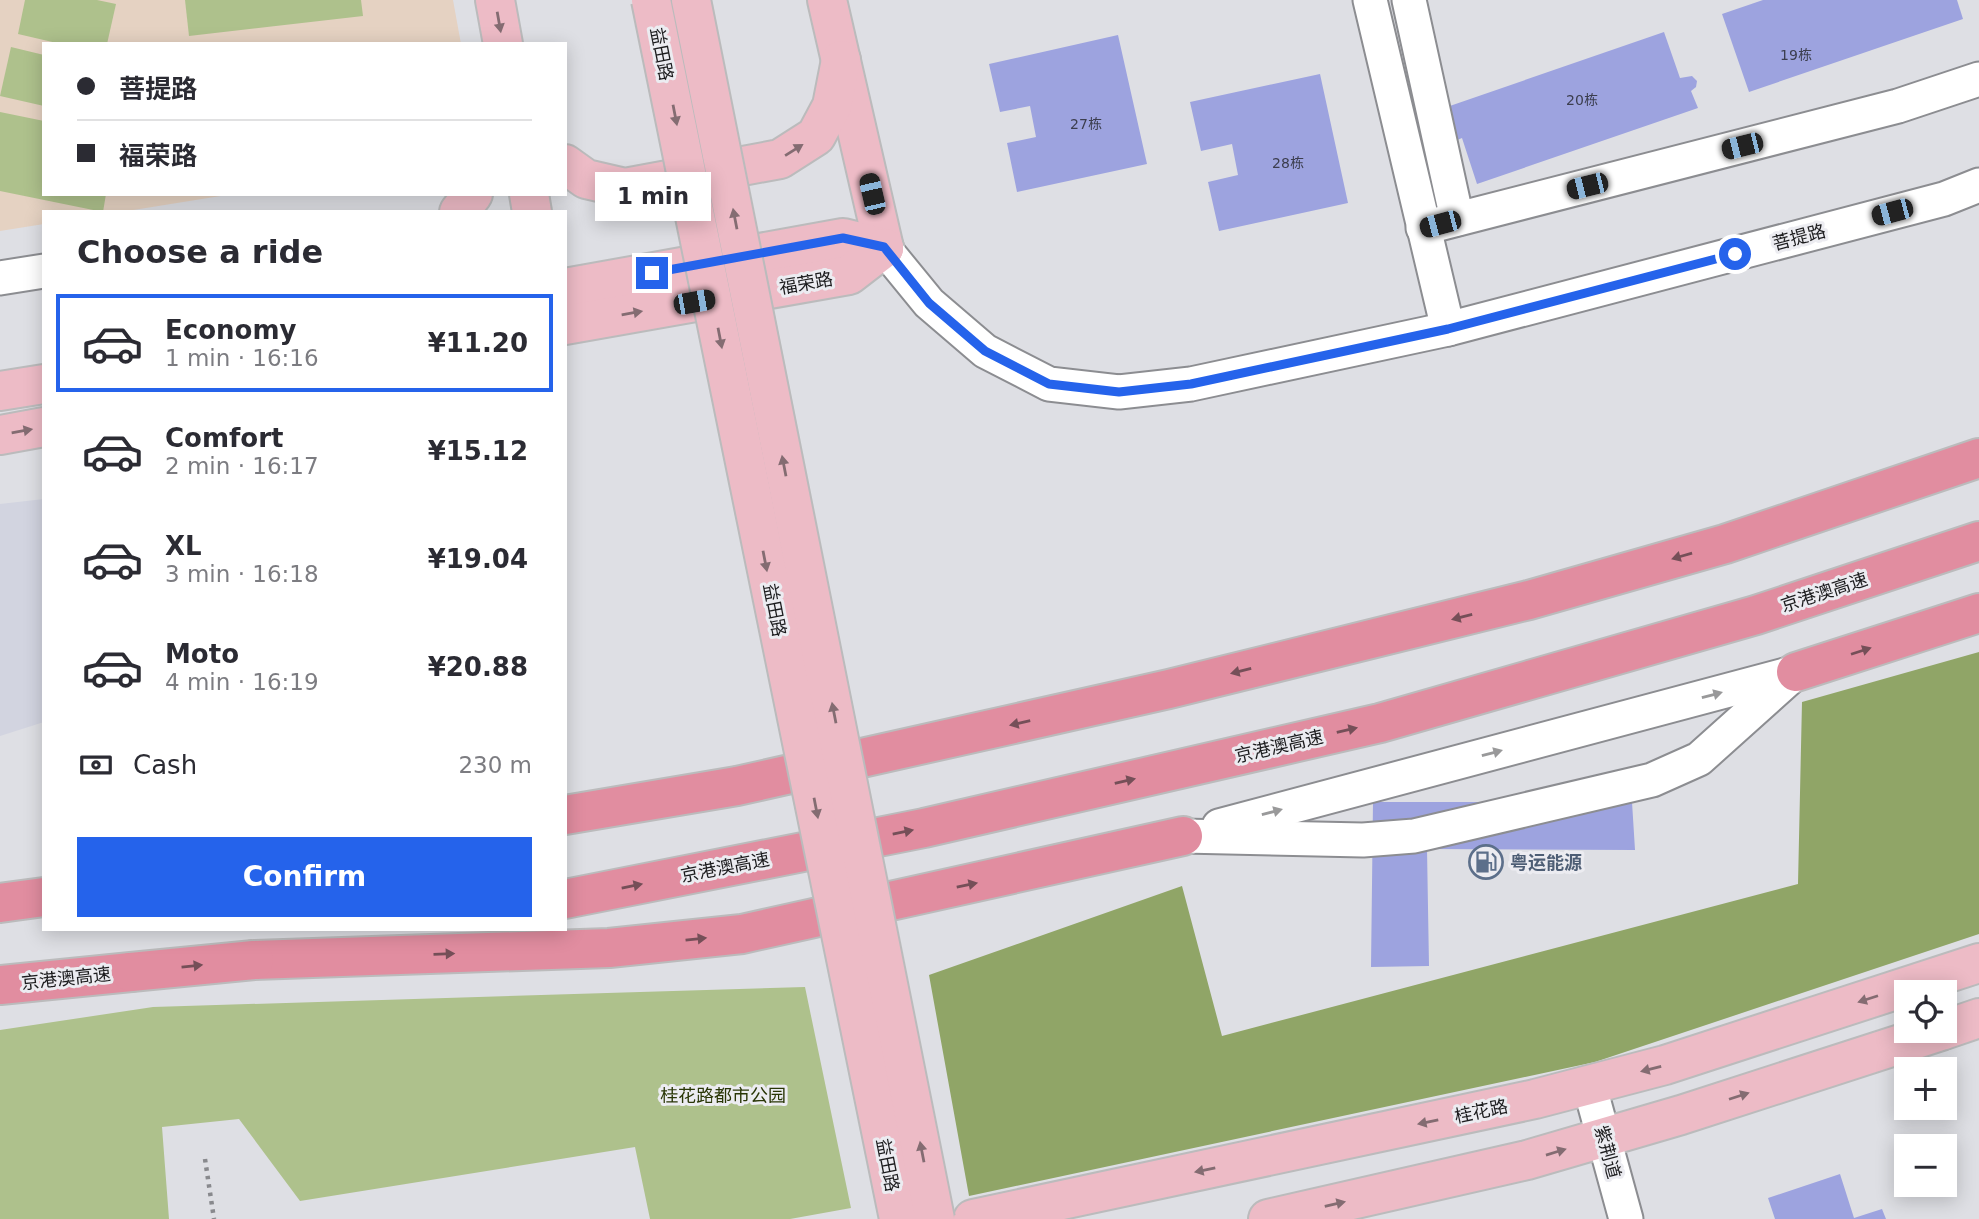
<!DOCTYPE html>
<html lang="en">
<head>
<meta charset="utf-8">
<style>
	:root { --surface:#fff; --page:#f2f2f3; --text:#2b2b33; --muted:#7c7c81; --line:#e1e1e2; --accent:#2563eb }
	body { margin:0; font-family:"DejaVu Sans","Noto Sans SC",sans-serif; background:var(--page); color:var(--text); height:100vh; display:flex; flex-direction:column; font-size:26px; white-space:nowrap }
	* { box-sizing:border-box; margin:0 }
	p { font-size:23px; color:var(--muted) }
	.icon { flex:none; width:38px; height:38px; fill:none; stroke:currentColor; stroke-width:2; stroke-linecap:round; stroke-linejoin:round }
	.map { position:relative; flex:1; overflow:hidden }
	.sheet { position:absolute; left:42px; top:210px; width:525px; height:721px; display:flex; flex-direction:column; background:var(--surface); border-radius:0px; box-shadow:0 4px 18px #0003 }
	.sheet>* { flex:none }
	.top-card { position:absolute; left:42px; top:42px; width:525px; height:154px; border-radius:0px; box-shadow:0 4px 18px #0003; display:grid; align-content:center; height:154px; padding:0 35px; background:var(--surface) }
	.buttons { position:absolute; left:1894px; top:980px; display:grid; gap:14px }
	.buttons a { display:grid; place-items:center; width:63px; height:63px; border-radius:0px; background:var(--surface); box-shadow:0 4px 18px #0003; font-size:35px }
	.end { position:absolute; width:32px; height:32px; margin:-16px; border:9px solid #2563eb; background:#fff; box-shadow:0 0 0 4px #fff }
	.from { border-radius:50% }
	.bubble { position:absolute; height:49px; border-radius:0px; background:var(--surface); box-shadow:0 4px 18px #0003; font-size:23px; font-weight:700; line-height:49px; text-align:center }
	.car { position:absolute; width:21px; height:42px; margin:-21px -10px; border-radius:9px; box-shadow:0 0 5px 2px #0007; background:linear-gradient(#222 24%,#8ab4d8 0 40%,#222 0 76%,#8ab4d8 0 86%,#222 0) }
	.top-card b { display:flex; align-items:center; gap:24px; height:66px; font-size:26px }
	.top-card b+b { border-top:2px solid var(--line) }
	.top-card i { width:18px; height:18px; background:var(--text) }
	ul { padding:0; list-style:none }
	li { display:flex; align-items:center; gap:21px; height:98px; margin:0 14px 10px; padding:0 21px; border:4px solid transparent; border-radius:0px }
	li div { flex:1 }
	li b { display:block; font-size:26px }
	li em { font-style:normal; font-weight:700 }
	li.selected { border-color:var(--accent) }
	li>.icon { width:63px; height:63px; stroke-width:1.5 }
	h2 { padding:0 35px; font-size:32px; line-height:84px }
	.pay { display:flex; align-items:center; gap:18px; height:77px; padding:0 35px; font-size:26px }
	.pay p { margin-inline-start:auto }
	.button { display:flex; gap:14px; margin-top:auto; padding:14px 35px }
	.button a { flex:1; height:80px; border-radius:0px; background:var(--accent); color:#fff; font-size:28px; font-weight:700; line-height:80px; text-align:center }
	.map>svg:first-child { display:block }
	.built { fill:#d2d4e0 }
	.education { fill:#e5d2c2 }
	.green { fill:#aec18c }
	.forest { fill:#90a567 }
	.building { fill:#9da3df }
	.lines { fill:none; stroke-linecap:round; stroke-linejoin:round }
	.minor-casing { stroke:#8c8d91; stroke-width:37 }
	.major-casing { stroke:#bbbbbc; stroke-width:42 }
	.highway-casing { stroke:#bbbbbc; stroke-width:42 }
	.path { stroke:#88898d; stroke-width:4.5; stroke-dasharray:3.5 5; stroke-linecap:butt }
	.minor { stroke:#fff; stroke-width:33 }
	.major { stroke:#edbbc6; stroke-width:38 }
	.highway { stroke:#e18da0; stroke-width:38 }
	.major-bridge-casing { stroke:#bbbbbc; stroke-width:42; stroke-linecap:butt }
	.highway-bridge-casing { stroke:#bbbbbc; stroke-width:42; stroke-linecap:butt }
	.major-bridge { stroke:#edbbc6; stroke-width:38 }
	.highway-bridge { stroke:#e18da0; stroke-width:38 }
	.oneway { fill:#846c72 }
	.oneway2 { fill:#754f58 }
	.oneway3 { fill:#99999a }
	.route { stroke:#2563eb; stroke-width:9 }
	.labels { text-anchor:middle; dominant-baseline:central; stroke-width:6; stroke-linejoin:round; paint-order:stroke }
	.number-label { font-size:14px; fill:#3c3e4e }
	.street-label { font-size:18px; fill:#1c1c1e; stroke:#ececf1 }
	.service-label { font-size:18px; font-weight:bold; fill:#4e5e75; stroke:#ececf1; text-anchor:start }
	.park-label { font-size:18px; fill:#293606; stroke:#ececf1 }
</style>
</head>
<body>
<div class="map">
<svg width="1979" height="1219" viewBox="0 0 1979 1219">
	<rect width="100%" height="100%" fill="#dedfe4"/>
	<path class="built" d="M44,499V722L0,736V504Z"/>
	<path class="education" d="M0,0H453L461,44H44V194H233L121,212H44V224L0,231Z"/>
	<g class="green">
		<path d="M25,0H97L116,4L107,44H61L18,34Z"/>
		<path d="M185,0H361L363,16L189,36Z"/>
		<path d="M11,47L44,55V106L0,96Z"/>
		<path d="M0,112L44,121V194H106L103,212L0,191Z"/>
		<path d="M805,987L851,1208L790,1219H650L635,1147L300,1201L239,1119L162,1127L169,1219H0V1030L153,1007Z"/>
	</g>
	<path class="forest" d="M1979,652V934L1595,1062L969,1196L929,975L1182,886L1222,1036L1798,884L1802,702Z"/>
	<g class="building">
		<path d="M1763,0H1957L1963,19L1749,92L1722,14Z"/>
		<path d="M1664,32L1680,78L1692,76L1697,81L1696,87L1691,91L1698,108L1477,184L1462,138L1455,141L1444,108Z"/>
		<path d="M1118,35L1147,164L1017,192L1007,143L1036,137L1030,106L1000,112L989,64Z"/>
		<path d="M1320,74L1348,203L1219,231L1208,182L1238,175L1232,144L1201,151L1190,102Z"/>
		<path d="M1373,802H1632L1635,850L1427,849L1429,966L1371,967Z"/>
		<path d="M1840,1174L1854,1218L1882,1209L1886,1219H1775L1768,1198Z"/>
	</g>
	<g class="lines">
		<g class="minor-casing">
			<g id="minor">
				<path d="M1370,0L1448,329"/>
				<path d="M1409,0L1457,219"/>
				<path d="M1423,228L1898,106L1979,79"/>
				<path d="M884,248L929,303L985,351L1049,384L1119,392L1191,384L1448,329L1944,199L1979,185"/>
				<path d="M0,278L44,271"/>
				<path d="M1219,826L1789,674"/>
				<path d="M1183,836L1363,840L1414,836L1652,780L1699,759L1796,672"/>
				<path d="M1589,1084L1626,1219"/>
			</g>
		</g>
		<g class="major-casing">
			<g id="major">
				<path d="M495,0L503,44"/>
				<path d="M827,0L884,248"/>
				<path d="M565,164L586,179L625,188L780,159L816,136L832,106L841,60"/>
				<path d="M529,194L532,212"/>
				<path d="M459,212L473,194"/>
				<path d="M565,288L843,238L884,248"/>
				<path d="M565,325L849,275L884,248"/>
				<path d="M0,391L44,384"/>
				<path d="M0,435L44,427"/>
				<path d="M1944,1030L1979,1018"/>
				<path d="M973,1219L1535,1099L1665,1065L1979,963"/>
				<path d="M1268,1219L1527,1160L1681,1115L1941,1031"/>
			</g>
		</g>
		<g class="highway-casing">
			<g id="highway">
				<path d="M1796,672L1979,613"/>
				<path d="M565,815L737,786L1169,689L1529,600L1725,544L1979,458"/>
				<path d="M565,899L924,828L1380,723L1756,615L1979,541"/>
				<path d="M0,903L44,897"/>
				<path d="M254,960L609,948L742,934L1183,836"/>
				<path d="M0,985L131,972"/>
			</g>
		</g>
		<path class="path" d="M205,1159L214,1219"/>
		<use href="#minor" class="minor"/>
		<use href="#major" class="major"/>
		<use href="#highway" class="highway"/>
		<g class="major-bridge-casing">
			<g id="major-bridge">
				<path d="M651,0L899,1219"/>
				<path d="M691,0L935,1219"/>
			</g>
		</g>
		<g class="highway-bridge-casing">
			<path id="highway-bridge" d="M131,972L254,960"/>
		</g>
		<use href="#major-bridge" class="major-bridge"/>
		<use href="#highway-bridge" class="highway-bridge"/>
	</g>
	<defs><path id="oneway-solid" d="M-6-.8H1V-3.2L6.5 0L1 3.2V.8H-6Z" transform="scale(1.75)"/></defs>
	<g class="oneway">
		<use href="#oneway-solid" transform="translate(499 22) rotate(80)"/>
		<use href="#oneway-solid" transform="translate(675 115) rotate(79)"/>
		<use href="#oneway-solid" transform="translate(794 150) rotate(-32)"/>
		<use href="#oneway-solid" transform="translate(735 219) rotate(-101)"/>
		<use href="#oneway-solid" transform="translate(632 313) rotate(-10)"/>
		<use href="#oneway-solid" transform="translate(720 338) rotate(79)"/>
		<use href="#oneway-solid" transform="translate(22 431) rotate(-10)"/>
		<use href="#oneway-solid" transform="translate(784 466) rotate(-101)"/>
		<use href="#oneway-solid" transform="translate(765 561) rotate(79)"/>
		<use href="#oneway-solid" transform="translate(834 713) rotate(-101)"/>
		<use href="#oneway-solid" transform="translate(816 808) rotate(79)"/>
		<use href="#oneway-solid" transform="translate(1868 999) rotate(162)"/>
		<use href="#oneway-solid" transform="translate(1651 1069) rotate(166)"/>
		<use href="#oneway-solid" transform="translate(1739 1096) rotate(-18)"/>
		<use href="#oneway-solid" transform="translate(1428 1122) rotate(168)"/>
		<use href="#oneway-solid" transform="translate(922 1152) rotate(-101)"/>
		<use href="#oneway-solid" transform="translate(1556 1152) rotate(-17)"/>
		<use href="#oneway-solid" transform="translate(1205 1170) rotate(168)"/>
		<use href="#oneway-solid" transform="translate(1335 1204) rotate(-13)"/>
	</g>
	<g class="oneway2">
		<use href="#oneway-solid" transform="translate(1682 556) rotate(164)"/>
		<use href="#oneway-solid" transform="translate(1462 617) rotate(166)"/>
		<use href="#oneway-solid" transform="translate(1861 651) rotate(-18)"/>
		<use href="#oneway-solid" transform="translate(1241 671) rotate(166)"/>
		<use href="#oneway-solid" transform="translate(1020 723) rotate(167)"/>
		<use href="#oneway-solid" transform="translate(1347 730) rotate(-13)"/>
		<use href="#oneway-solid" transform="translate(1125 781) rotate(-13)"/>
		<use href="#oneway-solid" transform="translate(903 832) rotate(-11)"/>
		<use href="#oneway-solid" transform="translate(967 885) rotate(-12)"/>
		<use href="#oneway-solid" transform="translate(632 886) rotate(-11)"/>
		<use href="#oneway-solid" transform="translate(696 939) rotate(-6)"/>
		<use href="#oneway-solid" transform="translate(444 954) rotate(-2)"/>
		<use href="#oneway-solid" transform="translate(192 966) rotate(-6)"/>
	</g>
	<g class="oneway3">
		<use href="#oneway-solid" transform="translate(1712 695) rotate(-15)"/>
		<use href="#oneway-solid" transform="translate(1492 753) rotate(-15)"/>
		<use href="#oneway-solid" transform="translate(1272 812) rotate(-15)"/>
	</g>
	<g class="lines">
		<path class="route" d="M652,273L843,238L884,247L929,303L985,351L1049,384L1119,392L1191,384L1448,329L1735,254"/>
	</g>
	<defs>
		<g id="fuel-ring" transform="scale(1.75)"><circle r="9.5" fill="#ececf1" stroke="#5c6f8a" stroke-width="1.5"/><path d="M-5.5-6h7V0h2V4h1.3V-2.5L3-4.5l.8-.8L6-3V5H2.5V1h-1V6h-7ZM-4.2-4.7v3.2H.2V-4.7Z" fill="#5c6f8a"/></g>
	</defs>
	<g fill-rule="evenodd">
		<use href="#fuel-ring" x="1486" y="862"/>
	</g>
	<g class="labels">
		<g class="number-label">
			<text x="1796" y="55">19栋</text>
			<text x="1582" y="100">20栋</text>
			<text x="1086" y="124">27栋</text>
			<text x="1288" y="163">28栋</text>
		</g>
		<g class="street-label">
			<text transform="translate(662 54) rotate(79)">益田路</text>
			<text transform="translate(1799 237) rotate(-15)">菩提路</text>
			<text transform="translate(806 283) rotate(-10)">福荣路</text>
			<text transform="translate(1824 592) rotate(-18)">京港澳高速</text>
			<text transform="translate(775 610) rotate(79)">益田路</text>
			<text transform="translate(1279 746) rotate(-13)">京港澳高速</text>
			<text transform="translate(725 867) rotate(-11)">京港澳高速</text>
			<text transform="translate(66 978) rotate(-6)">京港澳高速</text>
			<text transform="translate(1481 1111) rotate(-12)">桂花路</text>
			<text transform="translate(1608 1152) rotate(75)">紫荆道</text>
			<text transform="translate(888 1165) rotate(79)">益田路</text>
		</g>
		<g class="service-label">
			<text x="1510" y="862">粤运能源</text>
		</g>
		<g class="park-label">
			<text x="723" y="1095">桂花路都市公园</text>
		</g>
	</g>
</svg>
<div class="buttons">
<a><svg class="icon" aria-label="locate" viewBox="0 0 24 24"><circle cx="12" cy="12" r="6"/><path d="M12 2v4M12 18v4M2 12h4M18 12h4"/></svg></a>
<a>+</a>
<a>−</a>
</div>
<i class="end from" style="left:1735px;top:254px"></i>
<i class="end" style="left:652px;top:273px"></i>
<div class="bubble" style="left:595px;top:172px;width:116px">1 min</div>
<i class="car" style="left:1742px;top:146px;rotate:256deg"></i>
<i class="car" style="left:1587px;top:186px;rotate:256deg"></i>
<i class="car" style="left:872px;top:194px;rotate:347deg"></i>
<i class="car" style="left:1892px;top:212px;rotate:255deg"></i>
<i class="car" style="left:1440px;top:224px;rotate:255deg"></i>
<i class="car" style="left:694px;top:302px;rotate:80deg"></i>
<div class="top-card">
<b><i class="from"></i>菩提路</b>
<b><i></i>福荣路</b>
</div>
<section class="sheet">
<h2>Choose a ride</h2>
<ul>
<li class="selected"><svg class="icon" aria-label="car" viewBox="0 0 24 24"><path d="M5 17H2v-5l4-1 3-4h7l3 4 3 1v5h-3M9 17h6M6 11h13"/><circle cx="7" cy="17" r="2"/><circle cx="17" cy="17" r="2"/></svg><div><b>Economy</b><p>1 min · 16:16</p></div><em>¥11.20</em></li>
<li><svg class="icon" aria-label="car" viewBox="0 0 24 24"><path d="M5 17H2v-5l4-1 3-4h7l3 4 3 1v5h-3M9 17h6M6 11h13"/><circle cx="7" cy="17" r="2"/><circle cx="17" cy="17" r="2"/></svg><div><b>Comfort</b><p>2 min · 16:17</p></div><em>¥15.12</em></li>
<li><svg class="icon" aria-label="car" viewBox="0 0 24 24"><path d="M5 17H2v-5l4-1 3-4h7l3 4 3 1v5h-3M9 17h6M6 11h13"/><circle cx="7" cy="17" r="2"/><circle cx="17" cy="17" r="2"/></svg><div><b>XL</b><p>3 min · 16:18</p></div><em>¥19.04</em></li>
<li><svg class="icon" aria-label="car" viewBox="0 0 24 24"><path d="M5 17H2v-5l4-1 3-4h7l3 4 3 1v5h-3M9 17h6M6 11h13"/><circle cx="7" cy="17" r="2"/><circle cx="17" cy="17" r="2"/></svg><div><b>Moto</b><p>4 min · 16:19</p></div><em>¥20.88</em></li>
</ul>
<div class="pay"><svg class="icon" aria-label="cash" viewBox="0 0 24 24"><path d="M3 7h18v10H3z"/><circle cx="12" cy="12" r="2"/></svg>Cash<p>230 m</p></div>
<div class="button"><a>Confirm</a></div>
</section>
</div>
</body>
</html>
